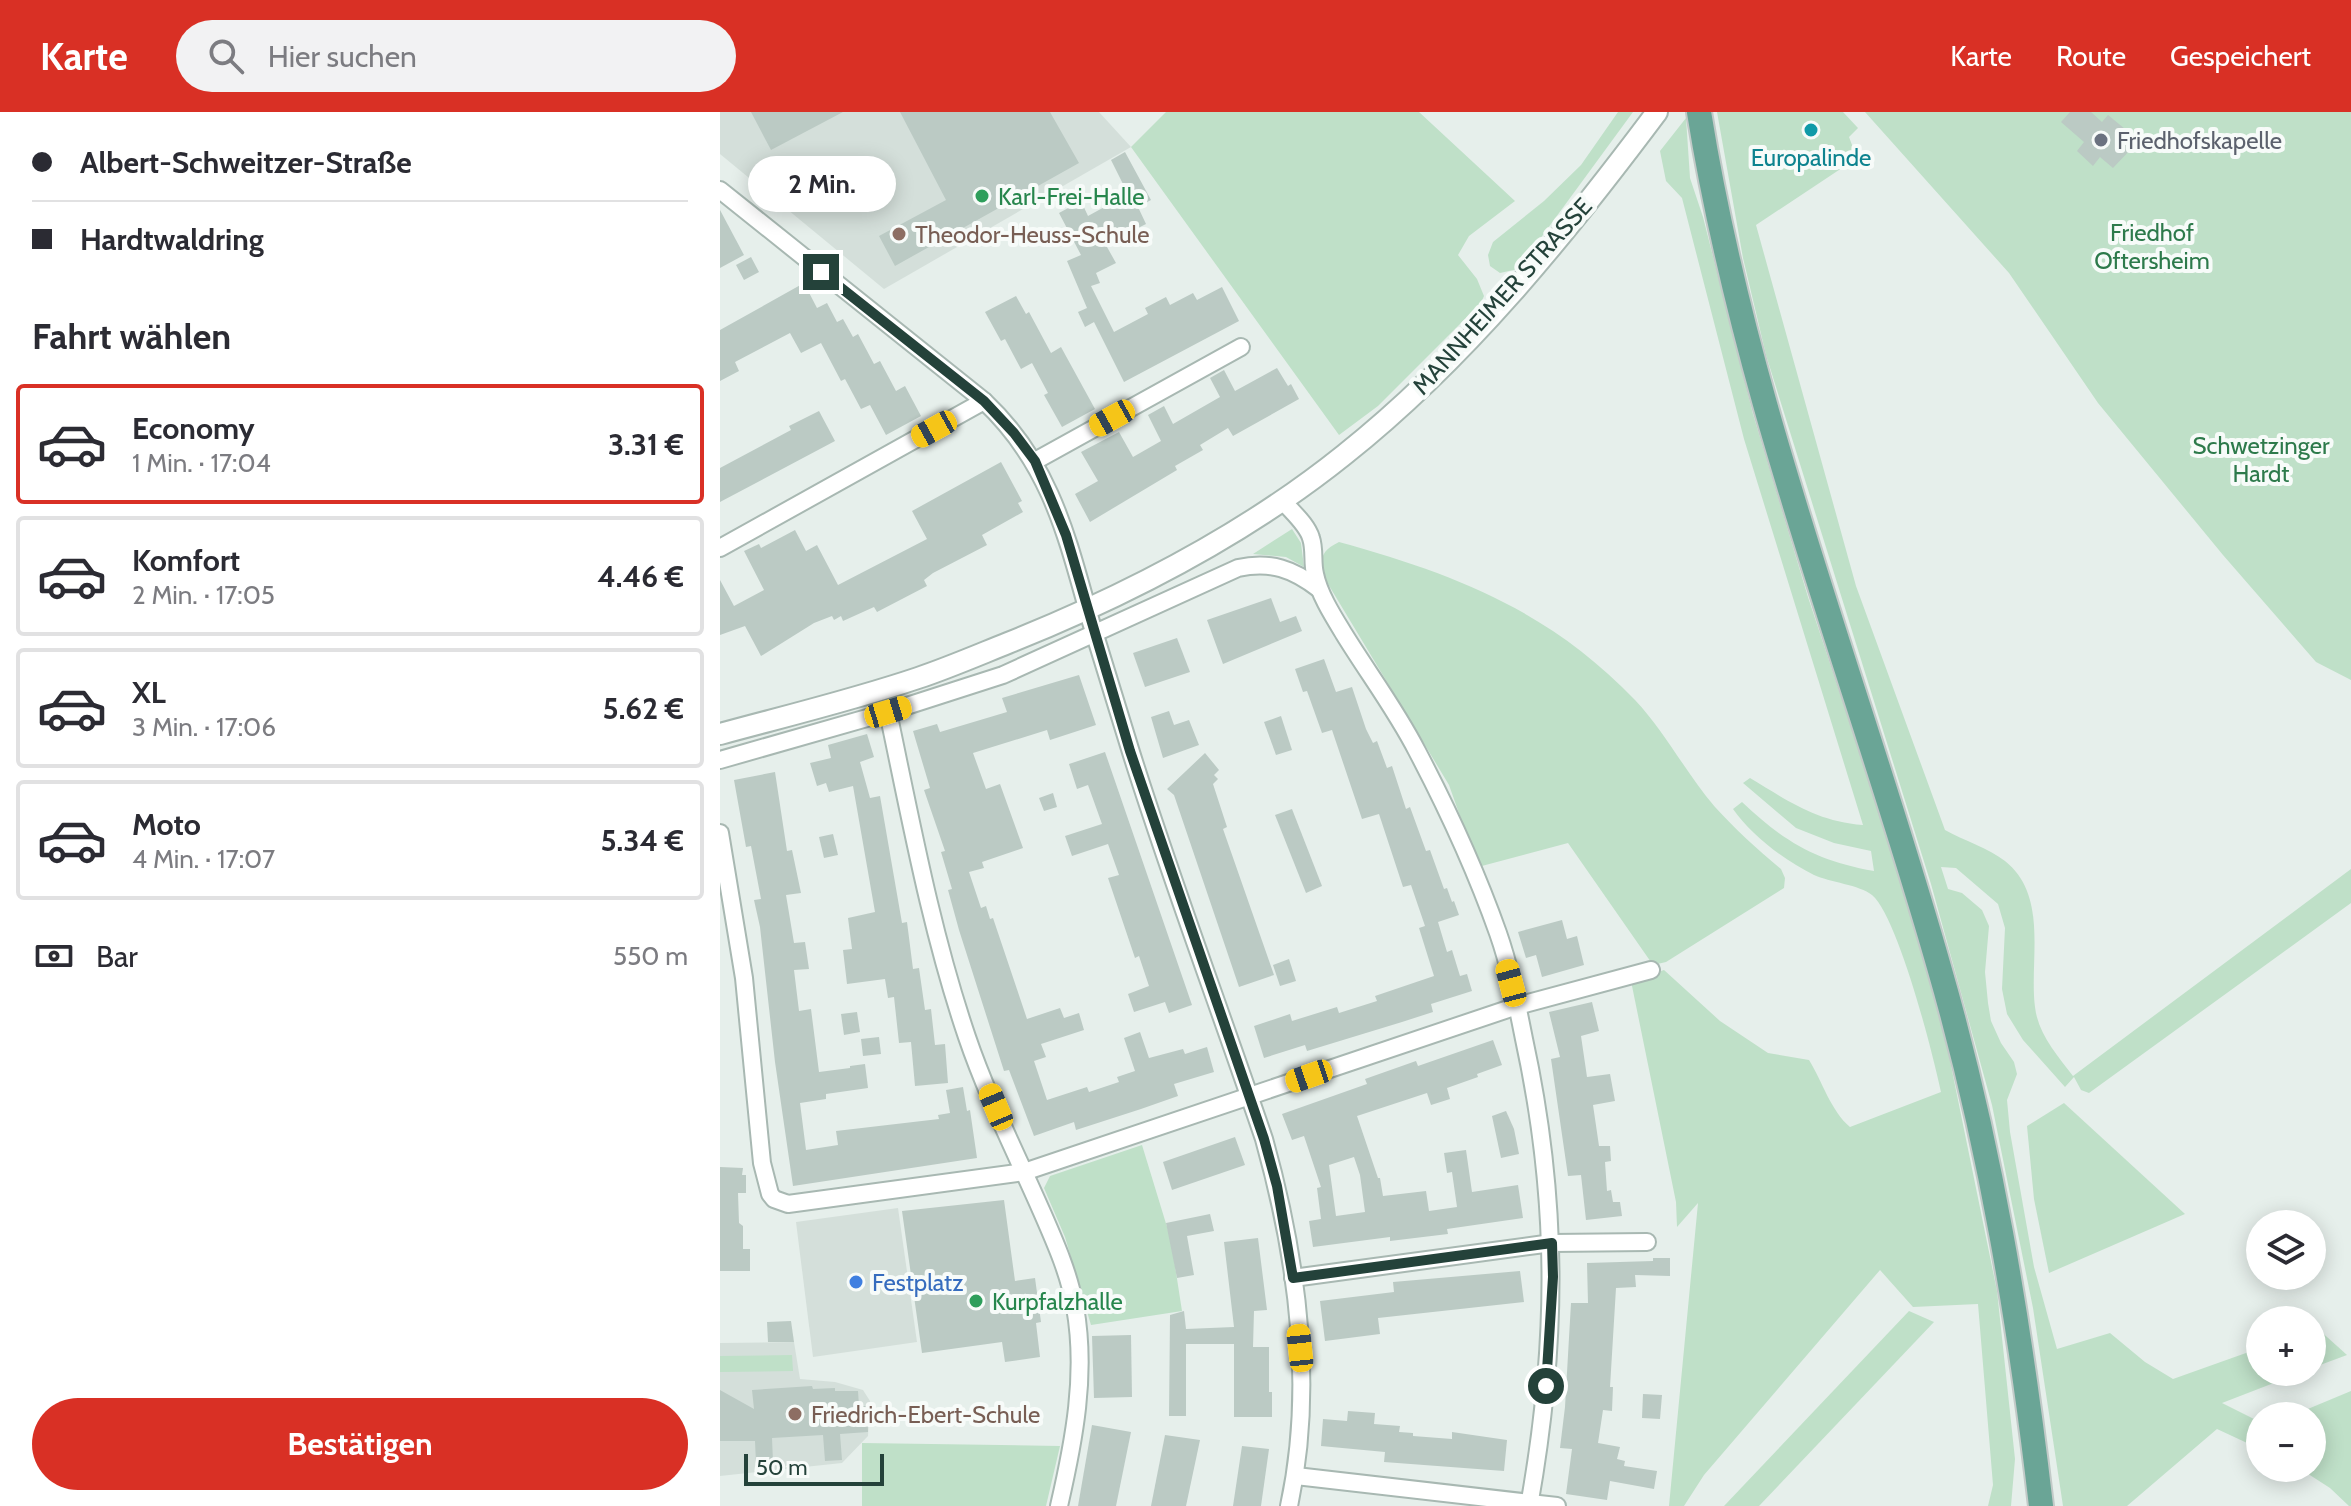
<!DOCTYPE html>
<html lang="de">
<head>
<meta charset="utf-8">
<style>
	:root { --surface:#fff; --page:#f2f2f3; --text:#2b2b33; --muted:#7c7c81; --line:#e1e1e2; --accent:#d93025 }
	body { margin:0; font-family:Cabin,sans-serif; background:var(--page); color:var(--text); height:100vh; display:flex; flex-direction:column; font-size:30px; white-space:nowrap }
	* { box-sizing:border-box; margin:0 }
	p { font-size:26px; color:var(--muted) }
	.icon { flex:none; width:44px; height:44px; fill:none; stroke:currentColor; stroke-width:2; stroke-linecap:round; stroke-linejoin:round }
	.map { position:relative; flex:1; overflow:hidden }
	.details { display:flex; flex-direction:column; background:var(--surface); width:720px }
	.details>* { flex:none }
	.hud { display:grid; align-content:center; height:176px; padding:0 32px; background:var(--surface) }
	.tools { position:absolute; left:1526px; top:1098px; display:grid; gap:16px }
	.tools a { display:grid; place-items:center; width:80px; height:80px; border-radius:50%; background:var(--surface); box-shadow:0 4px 20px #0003; font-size:40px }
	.scale { position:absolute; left:24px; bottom:20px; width:140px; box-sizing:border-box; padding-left:8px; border:4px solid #24423a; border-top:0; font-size:22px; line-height:28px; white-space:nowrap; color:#24423a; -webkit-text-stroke:6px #f7fbf9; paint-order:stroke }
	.end { position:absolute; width:36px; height:36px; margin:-18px; border:10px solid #24423a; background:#fff; box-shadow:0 0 0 4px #fff }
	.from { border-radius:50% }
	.bubble { position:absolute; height:56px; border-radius:28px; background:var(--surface); box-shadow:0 4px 20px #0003; font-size:26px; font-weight:800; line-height:56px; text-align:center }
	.car { position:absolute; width:24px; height:48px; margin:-24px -12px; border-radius:10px; box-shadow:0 0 6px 2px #0007; background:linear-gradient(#f5c518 24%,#345 0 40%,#f5c518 0 76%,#345 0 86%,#f5c518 0) }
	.hud b { display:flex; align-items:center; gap:28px; height:76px; font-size:30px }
	.hud b+b { border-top:2px solid var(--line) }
	.hud i { width:20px; height:20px; background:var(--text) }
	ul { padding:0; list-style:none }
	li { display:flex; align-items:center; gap:24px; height:120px; margin:0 16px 12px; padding:0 16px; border:4px solid var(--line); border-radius:8px }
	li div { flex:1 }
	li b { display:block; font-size:30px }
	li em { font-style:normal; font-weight:800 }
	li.current { border-color:var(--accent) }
	li>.icon { width:72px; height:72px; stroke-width:1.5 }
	h2 { padding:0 32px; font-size:36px; line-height:96px }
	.pay { display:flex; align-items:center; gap:20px; height:88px; padding:0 32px; font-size:30px }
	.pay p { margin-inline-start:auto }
	.button { display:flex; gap:16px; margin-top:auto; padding:16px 32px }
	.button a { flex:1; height:92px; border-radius:48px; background:var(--accent); color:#fff; font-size:32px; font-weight:800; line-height:92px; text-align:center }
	header { display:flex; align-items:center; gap:48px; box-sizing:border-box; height:112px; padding:0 40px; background:var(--accent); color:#fff }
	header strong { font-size:38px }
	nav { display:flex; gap:44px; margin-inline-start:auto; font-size:28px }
	.search { width:560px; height:72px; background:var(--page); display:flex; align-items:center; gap:20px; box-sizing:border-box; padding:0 28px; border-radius:44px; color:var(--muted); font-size:30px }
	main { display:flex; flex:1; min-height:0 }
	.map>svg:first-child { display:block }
	.built { fill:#d4dfda }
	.green { fill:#bfe0c8 }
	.building { fill:#bbcac4; fill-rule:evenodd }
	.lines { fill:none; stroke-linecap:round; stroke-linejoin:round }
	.minor-casing { stroke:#a8b8b2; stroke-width:20 }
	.tertiary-casing { stroke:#a8b8b2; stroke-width:24 }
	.primary-casing { stroke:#c2cac8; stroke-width:28 }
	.minor { stroke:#fff; stroke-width:16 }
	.tertiary { stroke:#fff; stroke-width:20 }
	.primary { stroke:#6aa596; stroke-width:24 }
	.route { stroke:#24423a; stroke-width:10 }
	.culture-dot { fill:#0f9aa8; stroke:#f7fbf9; stroke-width:3 }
	.worship-dot { fill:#6b7280; stroke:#f7fbf9; stroke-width:3 }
	.leisure-dot { fill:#2e9e5b; stroke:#f7fbf9; stroke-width:3 }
	.education-dot { fill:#8d6e63; stroke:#f7fbf9; stroke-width:3 }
	.shop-dot { fill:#3f7fe0; stroke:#f7fbf9; stroke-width:3 }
	.labels { text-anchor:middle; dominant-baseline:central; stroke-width:8; stroke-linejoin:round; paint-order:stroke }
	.worship-label { font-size:24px; fill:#5b616d; stroke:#f7fbf9; text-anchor:start }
	.culture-label { font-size:24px; fill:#0d838f; stroke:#f7fbf9 }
	.leisure-label { font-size:24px; fill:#27864d; stroke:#f7fbf9; text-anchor:start }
	.park-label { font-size:24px; fill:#2d7a4b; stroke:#f7fbf9 }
	.education-label { font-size:24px; fill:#785e54; stroke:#f7fbf9; text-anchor:start }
	.street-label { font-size:24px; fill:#24423a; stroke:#f7fbf9 }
	.shop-label { font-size:24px; fill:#366cbe; stroke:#f7fbf9; text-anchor:start }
</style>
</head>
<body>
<header>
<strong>Karte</strong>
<div class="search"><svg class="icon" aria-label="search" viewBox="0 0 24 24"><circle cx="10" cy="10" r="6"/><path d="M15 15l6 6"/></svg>Hier suchen</div>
<nav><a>Karte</a><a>Route</a><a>Gespeichert</a></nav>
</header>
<main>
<section class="details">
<div class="hud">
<b><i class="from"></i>Albert-Schweitzer-Straße</b>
<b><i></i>Hardtwaldring</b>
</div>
<h2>Fahrt wählen</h2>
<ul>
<li class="current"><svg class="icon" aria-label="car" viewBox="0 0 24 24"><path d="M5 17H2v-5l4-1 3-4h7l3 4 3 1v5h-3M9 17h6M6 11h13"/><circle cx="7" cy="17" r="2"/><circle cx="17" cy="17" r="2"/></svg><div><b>Economy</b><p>1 Min. · 17:04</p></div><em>3.31 €</em></li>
<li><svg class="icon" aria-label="car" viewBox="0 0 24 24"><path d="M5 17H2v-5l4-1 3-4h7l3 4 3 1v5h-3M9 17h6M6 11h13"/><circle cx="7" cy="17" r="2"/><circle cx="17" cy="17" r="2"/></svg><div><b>Komfort</b><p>2 Min. · 17:05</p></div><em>4.46 €</em></li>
<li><svg class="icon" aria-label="car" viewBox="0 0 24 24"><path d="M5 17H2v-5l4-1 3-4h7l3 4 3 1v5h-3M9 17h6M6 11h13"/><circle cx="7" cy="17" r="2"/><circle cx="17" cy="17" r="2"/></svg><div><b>XL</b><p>3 Min. · 17:06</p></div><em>5.62 €</em></li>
<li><svg class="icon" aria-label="car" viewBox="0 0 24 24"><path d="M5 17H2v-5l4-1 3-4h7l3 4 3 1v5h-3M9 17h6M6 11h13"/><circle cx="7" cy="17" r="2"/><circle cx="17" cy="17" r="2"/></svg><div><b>Moto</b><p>4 Min. · 17:07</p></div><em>5.34 €</em></li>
</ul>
<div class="pay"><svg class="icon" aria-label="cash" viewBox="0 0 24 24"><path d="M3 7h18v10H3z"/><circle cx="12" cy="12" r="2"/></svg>Bar<p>550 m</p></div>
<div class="button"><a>Bestätigen</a></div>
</section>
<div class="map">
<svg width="1631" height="1394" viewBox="0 0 1631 1394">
	<rect width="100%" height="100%" fill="#e6efeb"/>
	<g class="built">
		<path d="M0,0H379L411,35L164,177L0,42Z"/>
		<path d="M178,1096L197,1230L93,1245L76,1110Z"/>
		<path d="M74,1230L80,1267L115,1270L143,1278L150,1289L148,1324L122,1351L0,1364V1231Z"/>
	</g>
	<g class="green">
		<path d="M446,0H699L795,89L749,124L738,143L757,167L764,184L761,191L658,294L619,323L411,35Z"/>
		<path d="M898,0H913L798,157L780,161L770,154L768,143L773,130L824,89L861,53Z"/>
		<path d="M997,0H1123L1138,16L1129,25L1137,46L1036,113L1136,474L1225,718C1243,728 1270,737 1285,749C1329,784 1309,848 1315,895C1318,922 1337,943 1353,964L1631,757V791L1369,981L1361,978L1354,965L1345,975L1303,928L1287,902L1282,877L1285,816L1278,792L1236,756L1221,755L1228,777L1242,781L1262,798L1269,814L1265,860L1268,891L1271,909L1281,931L1294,950L1297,962L1287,988L1290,1020L1314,1155L1337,1237L1390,1221L1425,1250L1453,1267L1540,1236V1260H1582L1502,1291L1540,1310V1337L1497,1317L1407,1394H1343L1313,1196L1272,993L1211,772L1046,243L1023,146Z"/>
		<path d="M1145,0H1631V568L1596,550L1503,443L1378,291L1289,161Z"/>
		<path d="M966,6L970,66L983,105L1033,302L1088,485L1181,766L1227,934L1277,1179L1295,1347L1291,1394H1268L1273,1373L1258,1192L1193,1195L1160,1158L984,1363L964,1394H949L978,1091L957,1115L956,1090L911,869L944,858L1000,909L1048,941L1089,948C1102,969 1111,999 1130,1015L1221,980C1213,942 1178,805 1152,783C1140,773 1109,770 1094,763C1065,749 1031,723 1013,697L1022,690C1064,730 1097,749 1154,759L1151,739L1114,731L1076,716L1023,671L1030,666C1070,690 1096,709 1143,713L1024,327L962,86L946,69L940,39Z"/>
		<path d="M572,417L581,431L584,455L566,445L533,442Z"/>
		<path d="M619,430C735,462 830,499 915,588C945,620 966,661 995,695C1015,717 1038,738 1061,757L1065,766L1064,776L946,850L933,853L848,731L758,755L729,673L602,462C600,444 603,438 619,430Z"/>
		<path d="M1344,991L1465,1102L1329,1161L1314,1087L1307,1014Z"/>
		<path d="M422,1033L451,1128L462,1199L371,1213L345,1125L324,1076L330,1064Z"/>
		<path d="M1189,1199L1214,1210L1039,1394H1004Z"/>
		<path d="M1597,1216L1627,1243L1592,1256V1218Z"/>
		<path d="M72,1243L73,1259L0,1260V1244Z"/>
		<path d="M1631,1279V1394H1629L1610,1376L1579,1356H1592V1304H1571Z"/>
		<path d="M142,1331L340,1334L326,1394H142Z"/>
	</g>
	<g class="building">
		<path d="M31,0H123L51,38Z"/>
		<path d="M180,0H330L359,51L175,154L159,124L226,88Z"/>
		<path d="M1350,0H1371L1382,10L1388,3L1405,17L1398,25L1411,37L1393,56L1380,45L1373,54L1357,39L1364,30L1341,10Z"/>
		<path d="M405,40L431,88L418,95L426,112L394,128L395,131L387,135L396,151L376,161L380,171L371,174L394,220L428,202L425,196L446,185L450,193L473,181L477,188L502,175L519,209L404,270L374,210L365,215L358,200L367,196L347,149L361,143L339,101L361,89L368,104L408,82L391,48Z"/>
		<path d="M0,98L24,143L0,156Z"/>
		<path d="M31,145L39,160L24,168L16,153Z"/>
		<path d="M84,171L97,196L107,191L117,210L123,207L133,225L138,222L154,252L160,249L176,279L185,274L201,304L166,323L150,293L141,297L125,267L121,269L101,231L81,241L70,221L15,250L19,259L0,269V218Z"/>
		<path d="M296,184L306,202L309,200L331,241L341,235L375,297L342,315L324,283L328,281L312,251L301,257L285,227L281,229L265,200Z"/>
		<path d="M557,256L568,274L571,272L579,287L513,324L508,316L480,333L483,338L455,354L457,358L370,410L355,382L378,369L361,340L399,320L413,345L441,329L428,303L444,294L453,312L500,285L490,266L504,258L515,279Z"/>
		<path d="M99,299L115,329L0,390V356L71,318L69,314Z"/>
		<path d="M281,350L302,389L298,391L303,400L262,423L267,433L213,461L204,468L207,474L157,500L154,495L123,509L121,504L114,508L112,504L94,511L41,544L25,514L0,523V468L14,494L44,478L24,439L39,432L41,436L75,418L86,439L97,433L118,473L207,427L192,399Z"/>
		<path d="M551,486L560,510L576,504L582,519L503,552L487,508Z"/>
		<path d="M457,526L470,560L425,575L413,541Z"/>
		<path d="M604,547L616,580L632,575L646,617L653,631L657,629L667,656L672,654L686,697L690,695L706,739L710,738L724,777L727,776L732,790L734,789L739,803L718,810L727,840L732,838L740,864L747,862L752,879L711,892L713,900L682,910L587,939L585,933L544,946L534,914L570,902L572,909L617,895L619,901L657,889L655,884L714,864L699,816L705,814L691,773L683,775L659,702L642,707L612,618L602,621L587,579L583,580L575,557Z"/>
		<path d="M359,563L376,613L330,628L327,618L253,641L266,677L280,672L303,736L262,750L264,756L249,760L261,796L266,794L270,807L273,806L307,907L340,896L344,906L359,901L364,918L321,932L326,945L314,949L327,988L367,975L369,980L399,970L397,965L415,959L404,926L420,920L429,946L463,937L465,942L487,935L494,960L454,972L458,984L421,997L356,1018L354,1010L314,1024L289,958L284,959L239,818L228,778L232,777L221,740L225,739L204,678L210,676L193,619L217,612L220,620L287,600L282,586Z"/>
		<path d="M449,599L454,613L469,608L479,633L443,646L431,605Z"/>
		<path d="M561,604L572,638L556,643L544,610Z"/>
		<path d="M147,622L154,645L140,650L150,686L160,684L182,811L187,810L193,857L199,856L205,898L211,897L215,933L225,932L228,971L195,974L191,930L179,931L174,885L168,886L165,867L127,872L123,838L132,837L128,806L155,800L133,674L109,680L106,671L97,674L90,651L111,646L108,633Z"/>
		<path d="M385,640L472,893L449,901L445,890L414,900L408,882L429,874L419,844L415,846L388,766L399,763L388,732L352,744L345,724L382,712L368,673L357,677L349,652Z"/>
		<path d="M485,641L499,658L494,663L498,667L493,672L507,715L503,717L554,863L519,875L454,683L447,677Z"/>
		<path d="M55,660L67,739L72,738L81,781L66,783L74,831L85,830L89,857L74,858L79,899L91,897L99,960L130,956V954L145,952L148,976L106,982V987L80,991L86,1038L118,1033L116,1019L219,1007L218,1003L230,1001L226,978L243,975L247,999L250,998L257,1046L73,1074L55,950L40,815L34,788L41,787L31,734L26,735L14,668Z"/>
		<path d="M333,681L337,695L324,699L319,686Z"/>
		<path d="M572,697L602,774L586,781L555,703Z"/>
		<path d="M113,722L118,743L104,746L99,725Z"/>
		<path d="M842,808L847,827L857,824L864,853L822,865L816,843L806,846L798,820Z"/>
		<path d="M569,847L576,869L560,874L553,853Z"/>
		<path d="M872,890L879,919L861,924L867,965L890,962L895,989L873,993L879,1034H890L891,1049L885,1050L887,1079L891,1078L893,1090H900L902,1104L866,1108L861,1063L848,1064L831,947L840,945L829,900Z"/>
		<path d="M137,900L140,920L124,923L121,902Z"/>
		<path d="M159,925L161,942L143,944L141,927Z"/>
		<path d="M773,928L782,953L757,962L758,965L727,976L730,987L711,993L707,981L637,1004L658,1066H660L663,1084L706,1079L709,1099L737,1095L732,1060L727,1061L724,1041L746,1038L752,1080L798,1073L803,1106L727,1117L728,1122L670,1129V1125L593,1135L589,1109L601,1107L597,1076L601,1075L584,1024L572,1028L562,1002L647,972L645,967L696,949L698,954ZM634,1045L640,1063L645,1100L616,1104L609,1053Z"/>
		<path d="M786,999L794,1017L799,1042L781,1046L772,1004Z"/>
		<path d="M515,1025L525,1053L452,1078L443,1050Z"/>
		<path d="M0,1055L23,1056L22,1063H26V1081H18L19,1111L23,1114V1137H30V1159H0Z"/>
		<path d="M284,1088L295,1169L315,1166L321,1210L316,1211L320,1245L285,1250L282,1230L202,1241L182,1099Z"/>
		<path d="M490,1102L494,1119L467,1124L474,1163L457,1166L446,1111Z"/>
		<path d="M538,1126L547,1198L534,1199L533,1235H549V1280H552V1305H514V1232H466V1304H449L450,1203L464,1199L466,1217L514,1215L504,1130Z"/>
		<path d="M933,1146H950V1164L915,1163L916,1175L896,1176L890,1275H893L892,1299L883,1298L878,1331L900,1335L897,1347L905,1349L904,1354L937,1359L934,1377L890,1369L887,1388L846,1382L852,1337L840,1336L845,1295L851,1191H868L867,1151L933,1149Z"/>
		<path d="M800,1159L804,1190L658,1206L660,1222L605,1229L600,1189L674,1180L673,1170Z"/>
		<path d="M71,1209L74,1230H48L47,1210Z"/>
		<path d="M411,1223L412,1285L374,1286L372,1224Z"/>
		<path d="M92,1274L93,1277L115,1276V1279H138L139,1294H147L148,1320L120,1322L122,1348L105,1349L103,1323L52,1326L53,1350L36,1351L35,1329H0V1278L34,1297L32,1278Z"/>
		<path d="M923,1282L942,1283L940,1307L922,1306Z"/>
		<path d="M628,1299L655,1301L654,1312L680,1314L679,1320L693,1321V1324L732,1327V1320L787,1328L784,1359L664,1350L665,1340L601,1334L603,1307L627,1309Z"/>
		<path d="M372,1313L411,1320L396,1394H358Z"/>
		<path d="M445,1323L480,1328L466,1394H431Z"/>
		<path d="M522,1334L549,1337L541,1394H513Z"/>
	</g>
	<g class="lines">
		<g class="minor-casing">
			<g id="minor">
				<path d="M0,78L264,289C331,352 347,425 371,510C384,552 397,595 410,637C451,768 500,897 544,1027C577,1145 595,1274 569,1394"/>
				<path d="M315,349L521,235"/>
				<path d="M562,388C571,399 587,412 591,426C595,438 592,450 595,462C599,482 613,504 624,522C648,561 676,598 697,639C728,698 756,759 778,821C790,855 797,892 804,927C839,1088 838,1232 809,1394"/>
				<path d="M0,436L264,289"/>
				<path d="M168,600C191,709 211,819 247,925C267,984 296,1041 321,1098C335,1130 349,1161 355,1195C367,1262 354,1329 339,1394"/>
				<path d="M0,648L168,600L283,563L518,456C551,449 573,457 599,477"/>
				<path d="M0,721L24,866L42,1051L50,1082L54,1087L68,1092L304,1060L797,894L931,858"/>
				<path d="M573,1166L832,1131L927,1130"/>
				<path d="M576,1364L837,1394"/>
			</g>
		</g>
		<g class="tertiary-casing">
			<path id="tertiary" d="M0,622C66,604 133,588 198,566C228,556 258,543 288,531C408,483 523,424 624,343C745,247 845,123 937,0"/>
		</g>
		<g class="primary-casing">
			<path id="primary" d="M979,0C1026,294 1138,570 1219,855C1270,1031 1300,1212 1321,1394"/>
		</g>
		<use href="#minor" class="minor"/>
		<use href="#tertiary" class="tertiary"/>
		<use href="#primary" class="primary"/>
	</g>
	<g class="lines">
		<path class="route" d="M101,160L264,289L294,321L315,349L346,423L410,639L544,1027L557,1074L573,1166L832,1131L833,1165L826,1274"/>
	</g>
	<circle class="culture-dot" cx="1091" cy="18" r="8"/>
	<circle class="worship-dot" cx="1381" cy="28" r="8"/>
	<g class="leisure-dot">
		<circle cx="262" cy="84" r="8"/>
		<circle cx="256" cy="1189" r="8"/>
	</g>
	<g class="education-dot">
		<circle cx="179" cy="122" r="8"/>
		<circle cx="75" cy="1302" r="8"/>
	</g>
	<circle class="shop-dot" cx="136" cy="1170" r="8"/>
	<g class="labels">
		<g class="worship-label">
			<text x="1397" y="28">Friedhofskapelle</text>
		</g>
		<g class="culture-label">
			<text x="1091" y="45">Europalinde</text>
		</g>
		<g class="leisure-label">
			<text x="278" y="84">Karl-Frei-Halle</text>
			<text x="272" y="1189">Kurpfalzhalle</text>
		</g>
		<g class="park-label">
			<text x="1432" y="120">Friedhof<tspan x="1432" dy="28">Oftersheim</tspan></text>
			<text x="1541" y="333">Schwetzinger<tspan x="1541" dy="28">Hardt</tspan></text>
		</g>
		<g class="education-label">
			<text x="195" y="122">Theodor-Heuss-Schule</text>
			<text x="91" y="1302">Friedrich-Ebert-Schule</text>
		</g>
		<g class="street-label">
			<text transform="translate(782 184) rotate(-48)">MANNHEIMER STRASSE</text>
		</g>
		<g class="shop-label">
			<text x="152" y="1170">Festplatz</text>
		</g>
	</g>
</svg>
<div class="tools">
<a><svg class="icon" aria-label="layers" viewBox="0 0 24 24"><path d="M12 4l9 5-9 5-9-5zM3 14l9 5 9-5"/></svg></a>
<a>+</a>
<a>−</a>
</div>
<div class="scale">50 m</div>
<i class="end from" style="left:826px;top:1274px"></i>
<i class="end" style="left:101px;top:160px"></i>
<div class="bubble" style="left:28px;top:44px;width:148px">2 Min.</div>
<i class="car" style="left:392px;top:306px;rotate:241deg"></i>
<i class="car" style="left:214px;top:317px;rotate:241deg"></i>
<i class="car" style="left:168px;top:600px;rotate:73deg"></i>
<i class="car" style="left:791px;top:871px;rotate:345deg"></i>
<i class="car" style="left:589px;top:964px;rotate:251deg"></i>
<i class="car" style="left:276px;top:995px;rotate:337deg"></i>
<i class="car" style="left:580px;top:1236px;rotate:354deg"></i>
</div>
</main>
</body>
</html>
